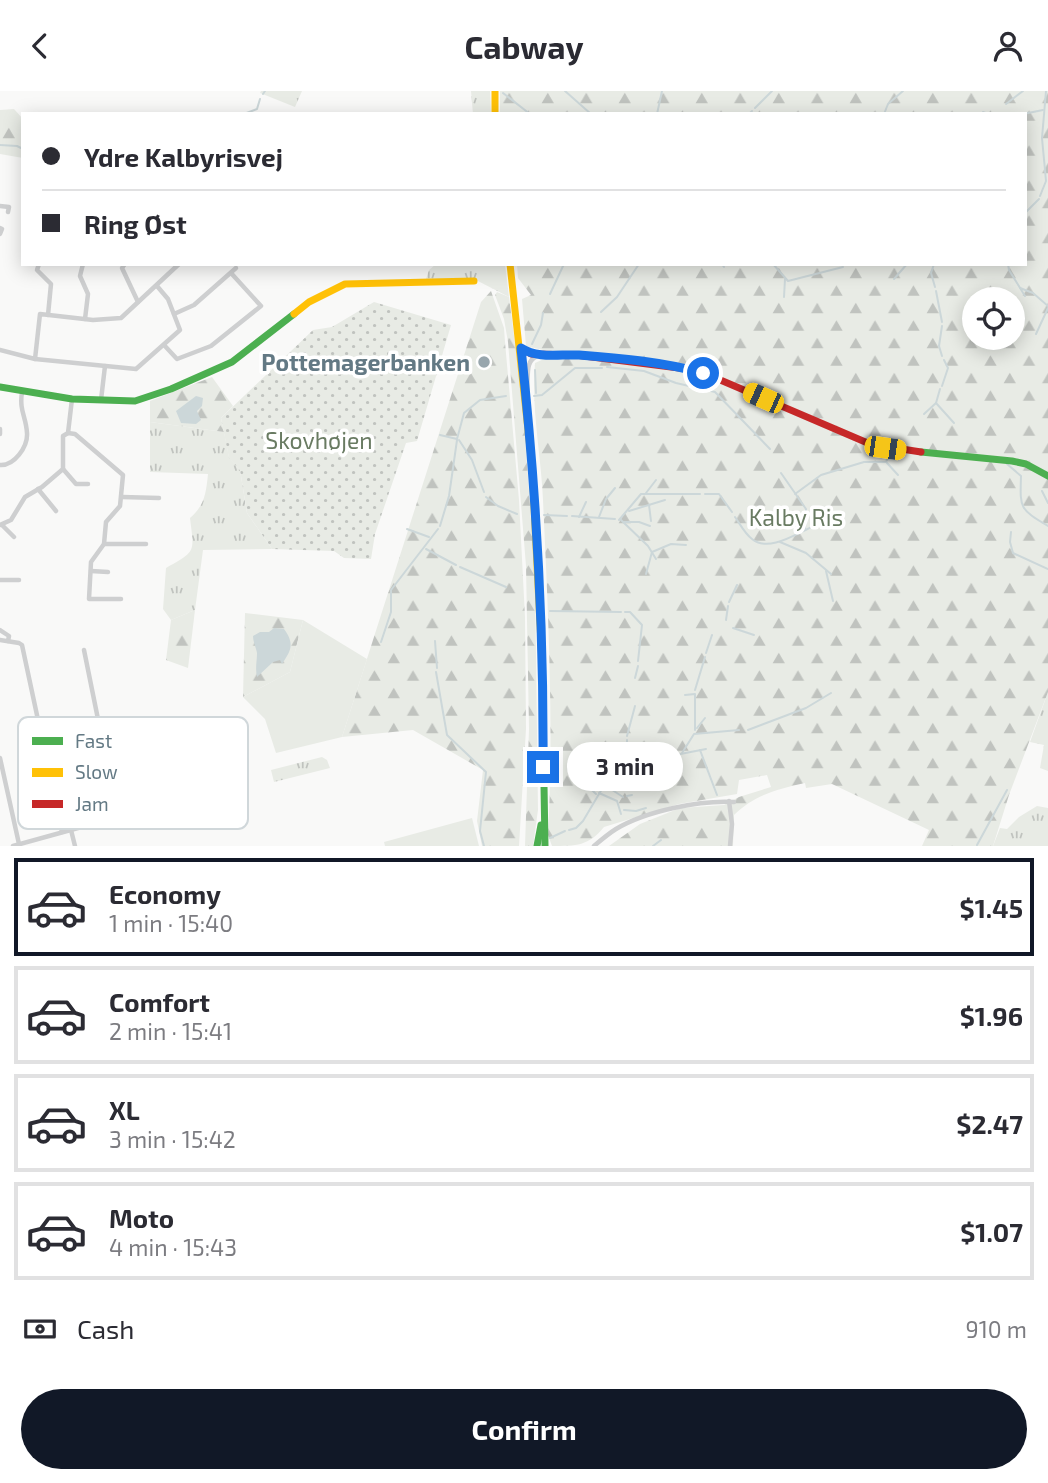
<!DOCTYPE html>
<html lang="en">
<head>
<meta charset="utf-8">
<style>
	:root { --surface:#fff; --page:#f2f2f3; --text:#2b2b33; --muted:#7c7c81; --line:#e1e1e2; --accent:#111827 }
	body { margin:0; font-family:"Exo 2",sans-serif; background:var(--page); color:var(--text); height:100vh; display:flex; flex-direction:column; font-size:26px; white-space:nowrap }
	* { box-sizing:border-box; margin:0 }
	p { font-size:23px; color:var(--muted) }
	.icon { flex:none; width:38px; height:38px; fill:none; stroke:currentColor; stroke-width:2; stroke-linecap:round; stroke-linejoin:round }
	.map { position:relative; height:755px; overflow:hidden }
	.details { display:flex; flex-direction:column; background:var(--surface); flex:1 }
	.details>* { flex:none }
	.top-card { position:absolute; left:21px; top:21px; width:1006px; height:154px; border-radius:0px; box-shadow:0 4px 18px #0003; display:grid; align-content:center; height:154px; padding:0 21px; background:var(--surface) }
	.fabs { position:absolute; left:962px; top:196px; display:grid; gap:14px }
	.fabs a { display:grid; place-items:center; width:63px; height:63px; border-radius:50%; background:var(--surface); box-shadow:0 4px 18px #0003; font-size:35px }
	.end { position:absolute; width:32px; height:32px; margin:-16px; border:9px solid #1a73e8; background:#fff; box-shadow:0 0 0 4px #fff }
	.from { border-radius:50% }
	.bubble { position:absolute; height:49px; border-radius:24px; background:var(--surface); box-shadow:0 4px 18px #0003; font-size:23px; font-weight:700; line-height:49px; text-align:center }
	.car { position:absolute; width:21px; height:42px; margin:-21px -10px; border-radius:9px; box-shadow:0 0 5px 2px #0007; background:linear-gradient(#f5c518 24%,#345 0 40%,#f5c518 0 76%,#345 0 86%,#f5c518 0) }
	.top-card b { display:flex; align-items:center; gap:24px; height:66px; font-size:26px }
	.top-card b+b { border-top:2px solid var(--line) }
	.top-card i { width:18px; height:18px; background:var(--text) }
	ul { padding:12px 0 0; list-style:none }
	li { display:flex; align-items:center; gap:21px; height:98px; margin:0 14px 10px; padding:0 7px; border:4px solid var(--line); border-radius:0px }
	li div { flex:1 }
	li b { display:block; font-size:26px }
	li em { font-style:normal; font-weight:700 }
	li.selected { border-color:var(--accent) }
	li>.icon { width:63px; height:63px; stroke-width:1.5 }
	.pay { display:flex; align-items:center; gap:18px; height:77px; padding:0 21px; font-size:26px }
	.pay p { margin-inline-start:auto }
	.button { display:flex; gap:14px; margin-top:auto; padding:14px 21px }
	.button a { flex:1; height:80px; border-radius:42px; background:var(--accent); color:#fff; font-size:28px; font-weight:700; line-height:80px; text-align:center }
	header { display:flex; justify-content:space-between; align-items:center; height:91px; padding:0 21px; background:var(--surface); font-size:32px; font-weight:700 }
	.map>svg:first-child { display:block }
	.grass { fill:url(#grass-tufts) }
	.forest { fill:url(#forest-firs); fill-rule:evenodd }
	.park { fill:#e8ebe5 }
	.garden { fill:url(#garden-dots) }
	.water { fill:#ccd7d9 }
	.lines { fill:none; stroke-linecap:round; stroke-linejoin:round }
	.stream { stroke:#ccd7d9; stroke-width:2 }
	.street { stroke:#cecfd0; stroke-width:4.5 }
	.fast { stroke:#4caf50; stroke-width:7 }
	.slow { stroke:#ffc107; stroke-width:7 }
	.jam { stroke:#c62828; stroke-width:7 }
	.route { stroke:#1a73e8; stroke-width:9 }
	.poi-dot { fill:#98a6ad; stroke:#fff; stroke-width:2.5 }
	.labels { text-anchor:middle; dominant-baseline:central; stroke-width:7; stroke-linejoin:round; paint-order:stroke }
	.poi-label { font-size:23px; font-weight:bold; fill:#637984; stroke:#fff; text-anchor:end }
	.park-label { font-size:23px; fill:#697b62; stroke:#fff }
	.key { fill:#fff; stroke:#d0d7da; stroke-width:2 }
	.key-label { font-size:19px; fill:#637984 }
</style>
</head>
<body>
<header><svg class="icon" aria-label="back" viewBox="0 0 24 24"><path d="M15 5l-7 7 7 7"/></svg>Cabway<svg class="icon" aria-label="person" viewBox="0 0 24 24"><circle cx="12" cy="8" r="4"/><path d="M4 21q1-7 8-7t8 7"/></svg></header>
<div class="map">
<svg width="1048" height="755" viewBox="0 0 1048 755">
	<defs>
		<pattern id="grass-tufts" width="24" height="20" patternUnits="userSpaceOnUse" patternTransform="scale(1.75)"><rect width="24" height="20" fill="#e8ebe5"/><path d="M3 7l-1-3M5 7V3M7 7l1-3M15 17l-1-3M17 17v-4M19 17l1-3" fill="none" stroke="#c0c3bf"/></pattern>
		<pattern id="forest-firs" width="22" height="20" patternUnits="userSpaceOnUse" patternTransform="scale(1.75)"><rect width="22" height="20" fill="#e8ebe5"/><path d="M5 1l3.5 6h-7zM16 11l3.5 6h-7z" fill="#c0c3bf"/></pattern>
		<pattern id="garden-dots" width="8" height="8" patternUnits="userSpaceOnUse" patternTransform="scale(1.75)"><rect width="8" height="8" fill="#e8ebe5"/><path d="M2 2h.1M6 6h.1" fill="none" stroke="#c0c3bf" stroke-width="1.8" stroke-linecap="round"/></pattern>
	</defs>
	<rect width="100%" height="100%" fill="#f9f9f8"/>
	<g class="grass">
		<path d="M261,0H302L295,16L260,2Z"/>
		<path d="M471,0H490L491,23H473Z"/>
		<path d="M436,173H505L509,206L474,188H426L429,179Z"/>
		<path d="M150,331L224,341L229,366L240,379L247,422L272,458L203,459L195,519L171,529L163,518L166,477C197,460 194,461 190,427C205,414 206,402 208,383L150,381Z"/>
		<path d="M1048,601V680L1040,677L1044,654L1030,651Z"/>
		<path d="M322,666L327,669L330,677L274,691L271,679Z"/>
		<path d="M1037,715L1048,717V755H993L1000,737L1007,738L1019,726Z"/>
	</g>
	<g class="forest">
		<path d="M500,0H1048V601L1009,704L993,755H922L929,739L832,693L806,697L805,692C778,698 754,704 734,724L733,755H609L640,733L680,717L724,714L739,706L771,696L767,684L739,689L737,703L679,713L604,736C589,755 576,755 552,755L548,744C554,633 548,520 543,409C541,363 531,318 535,272L544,268L543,259L526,255L522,208L531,204L518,187L517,173H1026V23H500ZM975,208H1013V247H975Z"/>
		<path d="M14,18L23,28V67L0,63V19Z"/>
		<path d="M491,200L504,237L505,251L519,409L525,526L526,638L519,755H482L477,730L483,679L413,639L342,646L481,211Z"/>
		<path d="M497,201L509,206L523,315L535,485L538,719L533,755H525L529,638L526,475L508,251L504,228L495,204Z"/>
		<path d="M212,286L233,315L221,327L224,341L150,331V310Z"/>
		<path d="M195,519L188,577L166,569L171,529Z"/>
		<path d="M245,522L303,529L290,581L243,606Z"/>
	</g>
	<g class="park">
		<path d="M303,529L367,568L342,646L276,662L265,628L243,606L290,581Z"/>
		<path d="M232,625L243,668L183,683L172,641Z"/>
		<path d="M472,727L479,755H385L384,751Z"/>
	</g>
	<path class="garden" d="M374,211L451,234L417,350L406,352L375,443L371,468L344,467L334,460L272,458L247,422L240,379L229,367L221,327L313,239L332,236Z"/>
	<g class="water">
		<path d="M196,305L203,307L202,315L197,320L201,329L196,333L181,332L176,320Z"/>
		<path d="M274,537L284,538C295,553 291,559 282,573L280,569L273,571L257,586C255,577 257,570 257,562C256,556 253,551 253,545L260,541H269Z"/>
	</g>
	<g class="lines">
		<g class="stream">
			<path d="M565,0L591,23"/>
			<path d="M503,2L530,23"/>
			<path d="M263,3L265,0"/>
			<path d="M1006,13L1023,0"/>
			<path d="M755,17L772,0"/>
			<path d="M983,21L988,23"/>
			<path d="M244,23L257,18L260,8"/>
			<path d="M657,23L662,0"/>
			<path d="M749,23L752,20"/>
			<path d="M884,23L888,13L903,0"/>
			<path d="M1023,23L1043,19"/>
			<path d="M0,54L17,55L23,58"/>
			<path d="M1040,105L1046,90L1042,47L1046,0"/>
			<path d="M1026,121L1039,108"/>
			<path d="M722,173L724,176"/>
			<path d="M773,173L788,190L843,176"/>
			<path d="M934,173L931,182L935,196"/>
			<path d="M1008,173L1009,179L1025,205"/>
			<path d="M894,188L907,173"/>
			<path d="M1020,197L1033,202L1048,215"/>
			<path d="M936,200L942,231"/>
			<path d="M550,203L564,173"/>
			<path d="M784,206L785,188"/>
			<path d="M601,221L617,206L639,173"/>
			<path d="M1036,243L1048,217"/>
			<path d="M532,253L541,234L543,222"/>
			<path d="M942,265L939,255L942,235"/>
			<path d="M607,276L644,280L676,292L715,301L770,358"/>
			<path d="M535,279L536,302"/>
			<path d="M942,295L948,277L944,269"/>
			<path d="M534,305L542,304L575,277H602"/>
			<path d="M936,312L954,332"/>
			<path d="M924,323L936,312L940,298"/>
			<path d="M440,344L457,348L464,322L480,309L506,305"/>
			<path d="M459,349L472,369L484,401"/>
			<path d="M887,372L898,384"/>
			<path d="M1007,373L1021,385C1020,417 1019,418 1048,435"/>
			<path d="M781,382L806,418L805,439"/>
			<path d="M1042,400L1048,412"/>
			<path d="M646,402L656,389"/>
			<path d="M705,403H719L732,421"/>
			<path d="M795,403L821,384L864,371H886L891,361"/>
			<path d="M486,406L498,415L517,423"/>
			<path d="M649,414L651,430"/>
			<path d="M629,420L665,409"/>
			<path d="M544,424L567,425"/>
			<path d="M572,425L615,428"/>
			<path d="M579,426L586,411"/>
			<path d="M599,426L606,408L615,397"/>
			<path d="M735,426C740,433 745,443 752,448C769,462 797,442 814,435"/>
			<path d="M620,428L648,455L656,468"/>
			<path d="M619,429L641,403H700"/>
			<path d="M624,431H639L650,435"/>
			<path d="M440,435L449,405L457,349"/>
			<path d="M407,438L429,446"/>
			<path d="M1011,441L1010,451L1013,462L1048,478"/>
			<path d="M780,451L806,462L831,483"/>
			<path d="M426,458L456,474"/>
			<path d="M460,476L506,496"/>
			<path d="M826,480L833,510"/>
			<path d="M646,483L652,461L671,453L686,454"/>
			<path d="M729,511L737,494"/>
			<path d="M550,520L621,521"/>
			<path d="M625,521H630L642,534L638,570"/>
			<path d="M726,529L728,515"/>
			<path d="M733,537L754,544"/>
			<path d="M435,550L437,577"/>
			<path d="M381,551L391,521V499L438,438"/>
			<path d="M706,562L712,544"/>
			<path d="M436,581L447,644L486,681L480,740L484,755"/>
			<path d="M635,587L638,575"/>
			<path d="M695,599L705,566"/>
			<path d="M685,604L695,603V639"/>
			<path d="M697,637L705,627"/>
			<path d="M748,639L806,617L831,602"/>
			<path d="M627,645L635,615"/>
			<path d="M627,649V672"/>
			<path d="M700,659L717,704"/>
			<path d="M682,662L694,643L739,639"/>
			<path d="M658,667L661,687"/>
			<path d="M572,672L577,685L596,703"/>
			<path d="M619,675L706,658"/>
			<path d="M603,693L623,706"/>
			<path d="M613,699L626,698"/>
			<path d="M599,702L617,710L621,723"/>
			<path d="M627,705L632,704"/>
			<path d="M624,719L636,720L646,717"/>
			<path d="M569,739L576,737L583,730L615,676"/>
			<path d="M550,747L565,740"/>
			<path d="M977,754L1007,699"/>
			<path d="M653,755L661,749"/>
		</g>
		<g class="street">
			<path d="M0,115L9,116L8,121"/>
			<path d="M0,137L2,138L0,143"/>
			<path d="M39,173L37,179L51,193L48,224"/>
			<path d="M83,173L80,185L88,203L85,228"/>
			<path d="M125,173L122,177L138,211"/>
			<path d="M174,223L194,214L236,177"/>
			<path d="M164,254L177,268L211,255L261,215L231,182"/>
			<path d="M0,259L35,268L136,278L180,239L168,208L157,195"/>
			<path d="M35,268L40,223L93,229L121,227L179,173"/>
			<path d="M527,299C529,287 524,269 538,265"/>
			<path d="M101,309L105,275"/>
			<path d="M0,338V343"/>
			<path d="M68,342L75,343L123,384L120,415L106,431L104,453L91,471L89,508H121"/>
			<path d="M0,374C14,375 28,356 27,342C26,325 19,320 22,301"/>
			<path d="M63,378L76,393H88"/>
			<path d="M38,398L56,420"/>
			<path d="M122,406L159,407"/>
			<path d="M0,434L11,429L25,406L42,396L63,378V345L68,342L72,308"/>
			<path d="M2,434L14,446"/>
			<path d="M104,453H146"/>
			<path d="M91,480L108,481"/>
			<path d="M0,489H19"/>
			<path d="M0,539L9,545L8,550"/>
			<path d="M0,549L19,552L22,554L62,741"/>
			<path d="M0,667L19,753"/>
			<path d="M729,710L732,733L730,755"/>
			<path d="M71,739L75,755"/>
			<path d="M13,755L107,729L112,726L116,717L84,559"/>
			<path d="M594,755C601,749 608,743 616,738C646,720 700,709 734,711"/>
		</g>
		<g class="fast">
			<path d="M0,296L72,308L135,310L171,298L232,271L294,223"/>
			<path d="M921,361L1012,370L1026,373L1048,385"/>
			<path d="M542,572L545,755"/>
			<path d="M537,755L541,734"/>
		</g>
		<g class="slow">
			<path d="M495,0V23"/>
			<path d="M510,173L532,376L542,572"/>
			<path d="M294,223L309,211L345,193L474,190"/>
		</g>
		<path class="jam" d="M521,257L531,263L576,264L687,278L718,288L870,353L921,361"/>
	</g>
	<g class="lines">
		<path class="route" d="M543,676C544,536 536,396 521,257C538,268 559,263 579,264C620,267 663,271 703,282"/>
	</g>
	<circle class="poi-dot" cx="484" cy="271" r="7"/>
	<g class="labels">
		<g class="poi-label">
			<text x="470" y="271">Pottemagerbanken</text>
		</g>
		<g class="park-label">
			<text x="319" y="349">Skovhøjen</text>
			<text x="796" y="426">Kalby Ris</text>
		</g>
	</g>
	<rect x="18" y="626" width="230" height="112" rx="10" class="key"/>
	<rect x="32" y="646" width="31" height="8" fill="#4caf50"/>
	<rect x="32" y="677" width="31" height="9" fill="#ffc107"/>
	<rect x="32" y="709" width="31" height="8" fill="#c62828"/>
	<g class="key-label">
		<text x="75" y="657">Fast</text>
		<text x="75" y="688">Slow</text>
		<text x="75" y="720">Jam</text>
	</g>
</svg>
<div class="fabs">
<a><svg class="icon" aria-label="locate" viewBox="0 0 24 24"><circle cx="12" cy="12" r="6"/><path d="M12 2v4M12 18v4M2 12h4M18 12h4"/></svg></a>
</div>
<i class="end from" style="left:703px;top:282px"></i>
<i class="end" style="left:543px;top:676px"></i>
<div class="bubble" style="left:567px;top:651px;width:116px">3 min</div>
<i class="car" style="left:763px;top:307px;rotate:294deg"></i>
<i class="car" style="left:885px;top:357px;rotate:98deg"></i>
<div class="top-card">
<b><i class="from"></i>Ydre Kalbyrisvej</b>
<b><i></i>Ring Øst</b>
</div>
</div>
<section class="details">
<ul>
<li class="selected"><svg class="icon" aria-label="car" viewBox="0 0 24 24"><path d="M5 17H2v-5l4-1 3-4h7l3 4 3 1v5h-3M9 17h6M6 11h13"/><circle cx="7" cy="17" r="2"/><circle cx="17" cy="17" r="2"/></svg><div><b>Economy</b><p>1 min · 15:40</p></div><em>$1.45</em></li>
<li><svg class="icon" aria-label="car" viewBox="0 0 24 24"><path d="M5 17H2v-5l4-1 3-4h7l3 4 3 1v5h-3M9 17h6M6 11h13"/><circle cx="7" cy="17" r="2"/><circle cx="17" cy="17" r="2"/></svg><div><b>Comfort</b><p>2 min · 15:41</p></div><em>$1.96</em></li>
<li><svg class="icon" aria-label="car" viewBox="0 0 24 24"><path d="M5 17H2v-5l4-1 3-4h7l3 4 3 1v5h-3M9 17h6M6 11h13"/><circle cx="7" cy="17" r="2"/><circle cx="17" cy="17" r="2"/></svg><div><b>XL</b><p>3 min · 15:42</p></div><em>$2.47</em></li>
<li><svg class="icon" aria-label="car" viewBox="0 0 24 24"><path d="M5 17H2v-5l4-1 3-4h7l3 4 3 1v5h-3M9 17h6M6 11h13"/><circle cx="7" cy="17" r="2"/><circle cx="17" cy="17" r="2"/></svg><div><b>Moto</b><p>4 min · 15:43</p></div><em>$1.07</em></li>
</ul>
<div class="pay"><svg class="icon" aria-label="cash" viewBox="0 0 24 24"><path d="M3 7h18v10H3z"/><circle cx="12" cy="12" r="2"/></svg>Cash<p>910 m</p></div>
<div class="button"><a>Confirm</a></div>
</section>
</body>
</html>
